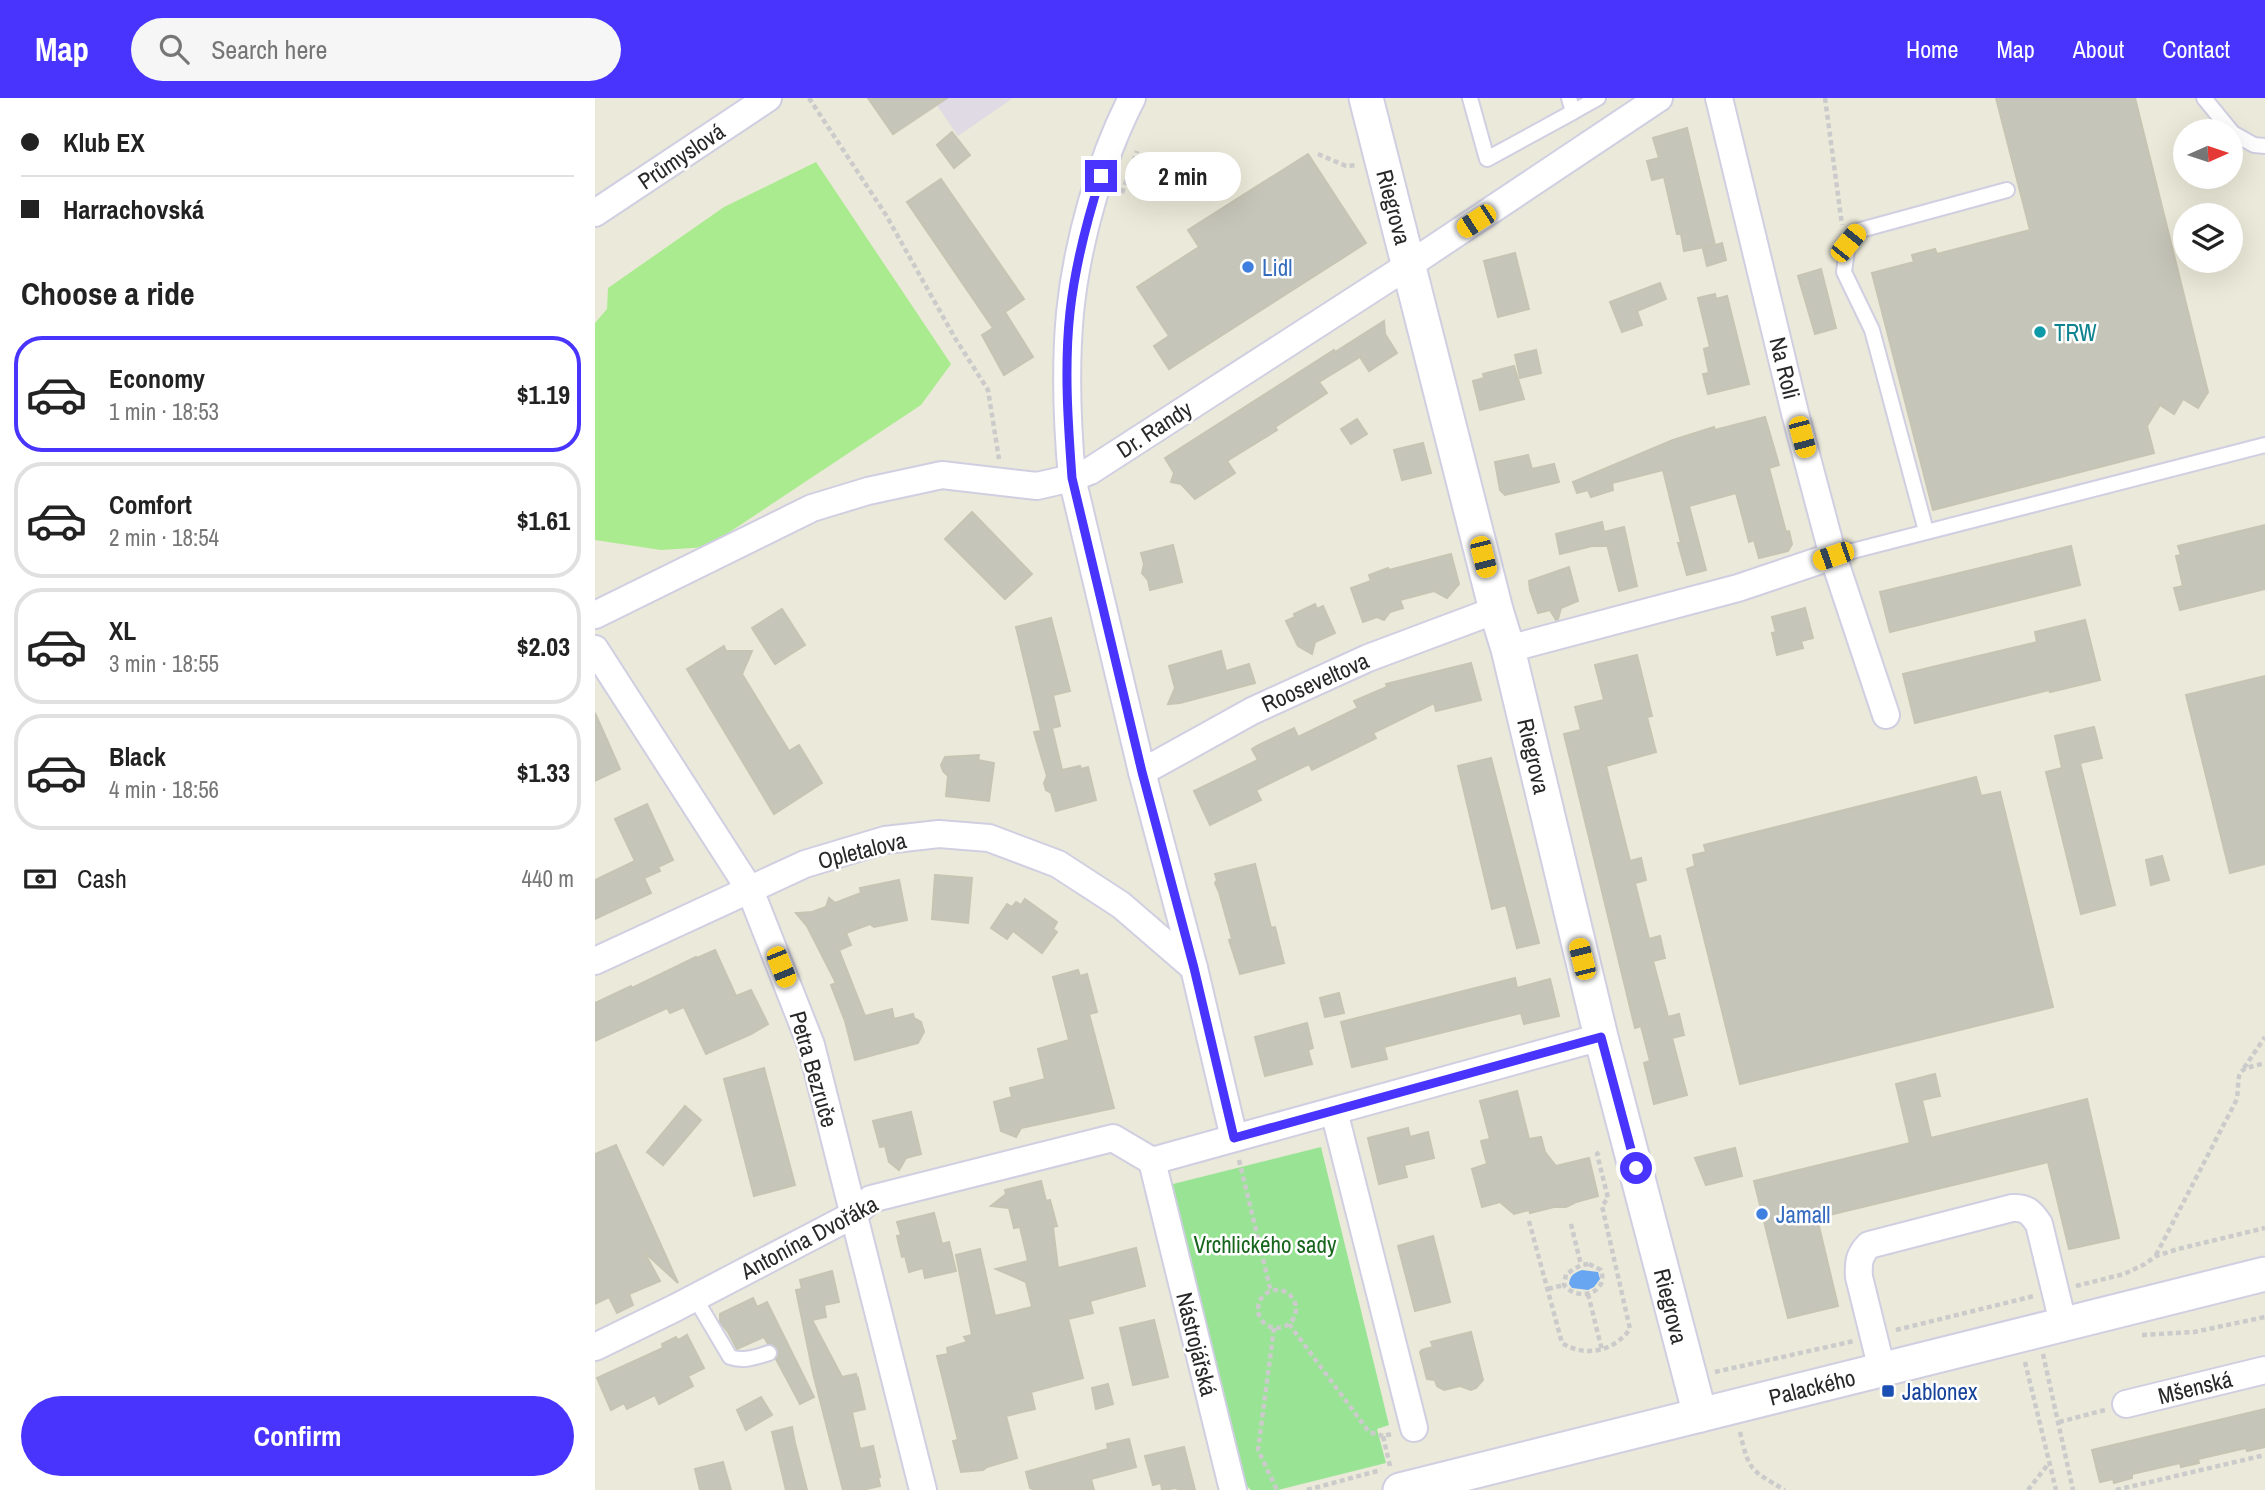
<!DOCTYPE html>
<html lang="en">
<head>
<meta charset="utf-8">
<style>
	:root { --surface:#fff; --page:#f6f6f6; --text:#222; --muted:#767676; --line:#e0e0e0; --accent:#4834fd }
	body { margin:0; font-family:"Archivo Narrow",sans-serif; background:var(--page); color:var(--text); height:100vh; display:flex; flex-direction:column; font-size:26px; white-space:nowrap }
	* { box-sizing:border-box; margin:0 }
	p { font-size:23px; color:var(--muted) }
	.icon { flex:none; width:38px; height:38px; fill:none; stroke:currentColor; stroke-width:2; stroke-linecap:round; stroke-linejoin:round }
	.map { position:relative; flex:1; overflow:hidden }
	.details { display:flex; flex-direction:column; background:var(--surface); width:595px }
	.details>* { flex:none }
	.guide { display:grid; align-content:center; height:154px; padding:0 21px; background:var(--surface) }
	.needle { width:46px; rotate:87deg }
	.fabs { position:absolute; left:1578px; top:21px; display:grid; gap:14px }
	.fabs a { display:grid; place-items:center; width:70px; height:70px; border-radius:50%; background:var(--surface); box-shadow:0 7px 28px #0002; font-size:35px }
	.end { position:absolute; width:32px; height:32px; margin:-16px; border:9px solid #4834fd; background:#fff; box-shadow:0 0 0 4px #fff }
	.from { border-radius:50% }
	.bubble { position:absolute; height:49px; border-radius:24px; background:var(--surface); box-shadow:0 7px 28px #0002; font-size:23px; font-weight:800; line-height:49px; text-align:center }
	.car { position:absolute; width:21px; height:42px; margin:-21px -10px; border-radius:9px; box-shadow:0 0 5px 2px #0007; background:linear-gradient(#f5c518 24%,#345 0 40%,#f5c518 0 76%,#345 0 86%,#f5c518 0) }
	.guide b { display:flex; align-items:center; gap:24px; height:66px; font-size:26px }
	.guide b+b { border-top:2px solid var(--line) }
	.guide i { width:18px; height:18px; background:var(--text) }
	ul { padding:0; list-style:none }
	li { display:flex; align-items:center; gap:21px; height:116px; margin:0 14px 10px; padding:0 7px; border:4px solid var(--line); border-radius:28px }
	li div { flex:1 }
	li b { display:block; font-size:26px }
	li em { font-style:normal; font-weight:800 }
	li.selected { border-color:var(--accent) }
	li>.icon { width:63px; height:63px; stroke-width:1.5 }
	h2 { padding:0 21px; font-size:32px; line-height:84px }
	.pay { display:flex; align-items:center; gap:18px; height:77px; padding:0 21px; font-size:26px }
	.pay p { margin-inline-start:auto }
	.cta { display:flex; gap:14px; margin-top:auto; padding:14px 21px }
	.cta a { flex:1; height:80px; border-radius:42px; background:var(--accent); color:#fff; font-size:28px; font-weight:800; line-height:80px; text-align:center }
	header { display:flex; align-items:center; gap:42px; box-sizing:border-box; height:98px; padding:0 35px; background:var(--accent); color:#fff }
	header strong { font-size:33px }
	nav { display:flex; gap:38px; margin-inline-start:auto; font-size:24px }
	.search { width:490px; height:63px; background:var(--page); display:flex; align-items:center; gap:18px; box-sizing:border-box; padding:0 24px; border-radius:38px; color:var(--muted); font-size:26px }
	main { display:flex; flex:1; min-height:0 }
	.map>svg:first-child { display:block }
	.industrial { fill:#dfdae3 }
	.green { fill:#98e494 }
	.pitch { fill:#aaeb8f }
	.water { fill:#69a6f1 }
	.building { fill:#c6c5b9; stroke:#c6c5b3; stroke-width:2 }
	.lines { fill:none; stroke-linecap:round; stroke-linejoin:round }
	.service-casing { stroke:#d0cfe2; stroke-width:18 }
	.minor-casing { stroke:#d0cfe2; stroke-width:30 }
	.tertiary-casing { stroke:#d0cfe2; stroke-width:37 }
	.path { stroke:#cbcbcb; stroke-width:4.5; stroke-dasharray:5 3.5; stroke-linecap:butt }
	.service { stroke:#fff; stroke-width:14 }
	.minor { stroke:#fff; stroke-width:26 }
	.tertiary { stroke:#fff; stroke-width:33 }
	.route { stroke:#4834fd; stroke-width:9 }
	.shop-dot { fill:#3f7fe0; stroke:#fff; stroke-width:2.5 }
	.culture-dot { fill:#0f9aa8; stroke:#fff; stroke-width:2.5 }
	.transit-dot { fill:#1a4fb4; stroke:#fff; stroke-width:2.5 }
	.labels { text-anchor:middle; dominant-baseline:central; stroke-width:5; stroke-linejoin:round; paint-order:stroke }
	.street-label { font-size:23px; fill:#282828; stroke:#fff }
	.shop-label { font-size:23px; fill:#366cbe; stroke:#fff; text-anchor:start }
	.culture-label { font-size:23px; fill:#0d838f; stroke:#fff; text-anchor:start }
	.park-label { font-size:23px; fill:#18661e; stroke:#fff }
	.transit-label { font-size:23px; fill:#164399; stroke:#fff; text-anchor:start }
</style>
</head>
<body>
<header>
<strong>Map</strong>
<div class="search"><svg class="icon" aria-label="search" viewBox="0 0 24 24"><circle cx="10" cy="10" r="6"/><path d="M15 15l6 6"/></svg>Search here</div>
<nav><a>Home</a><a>Map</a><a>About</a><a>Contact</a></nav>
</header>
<main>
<section class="details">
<div class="guide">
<b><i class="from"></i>Klub EX</b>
<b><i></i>Harrachovská</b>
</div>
<h2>Choose a ride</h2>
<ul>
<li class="selected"><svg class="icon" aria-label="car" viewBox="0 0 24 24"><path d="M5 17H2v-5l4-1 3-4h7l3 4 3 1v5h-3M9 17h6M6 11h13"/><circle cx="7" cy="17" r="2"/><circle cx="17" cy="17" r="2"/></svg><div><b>Economy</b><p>1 min · 18:53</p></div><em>$1.19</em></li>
<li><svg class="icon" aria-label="car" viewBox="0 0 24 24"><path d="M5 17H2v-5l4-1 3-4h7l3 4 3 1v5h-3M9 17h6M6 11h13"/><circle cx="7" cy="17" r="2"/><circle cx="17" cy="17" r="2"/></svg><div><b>Comfort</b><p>2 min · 18:54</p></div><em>$1.61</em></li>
<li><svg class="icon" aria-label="car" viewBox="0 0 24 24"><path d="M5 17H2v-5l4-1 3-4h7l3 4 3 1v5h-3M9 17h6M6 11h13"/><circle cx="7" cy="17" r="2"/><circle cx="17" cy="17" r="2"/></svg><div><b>XL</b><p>3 min · 18:55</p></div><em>$2.03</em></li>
<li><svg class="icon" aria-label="car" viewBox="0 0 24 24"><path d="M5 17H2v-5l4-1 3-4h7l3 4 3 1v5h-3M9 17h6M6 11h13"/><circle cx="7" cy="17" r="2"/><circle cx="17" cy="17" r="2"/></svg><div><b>Black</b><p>4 min · 18:56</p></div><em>$1.33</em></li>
</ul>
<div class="pay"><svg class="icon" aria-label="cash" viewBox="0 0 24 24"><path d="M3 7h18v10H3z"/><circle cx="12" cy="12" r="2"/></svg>Cash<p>440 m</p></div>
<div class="cta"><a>Confirm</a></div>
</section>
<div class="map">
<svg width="1670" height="1392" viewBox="0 0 1670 1392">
	<rect width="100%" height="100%" fill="#ebe9d9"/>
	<path class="industrial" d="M337,0H418L363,38Z"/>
	<path class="green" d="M726,1049L794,1327L782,1331L791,1365L683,1392H656L651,1387L574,1087Z"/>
	<path class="pitch" d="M221,64L356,266L326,307L112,449L66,452L0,442V225L12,211L13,190L129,109Z"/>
	<path class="water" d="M987,1172L1003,1174L1005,1181L999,1189L993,1192L977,1190L974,1186C975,1177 979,1175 987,1172Z"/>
	<g class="building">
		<path d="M273,0H352L298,36Z"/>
		<path d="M1401,0H1540L1613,294L1603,310L1588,301L1579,316L1565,307L1552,328L1559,355L1338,412L1277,175L1319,164L1317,157L1340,151L1342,156L1435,132Z"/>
		<path d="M1092,30L1120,147L1089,153L1086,136H1082L1069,79L1057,82L1052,63L1064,60L1058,40Z"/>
		<path d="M357,34L375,57L359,70L342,47Z"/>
		<path d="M713,56L771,145L574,271L559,248L574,238L542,189L604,149L593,132Z"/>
		<path d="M346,81L429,201L410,214L438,259L409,277L387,237L398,230L312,104Z"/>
		<path d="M1127,145L1131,162L1112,168L1108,151Z"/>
		<path d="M920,155L934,211L903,219L889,163Z"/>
		<path d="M1226,171L1241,230L1220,236L1203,178Z"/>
		<path d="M1065,185L1071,201L1042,213L1047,227L1027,234L1015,204Z"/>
		<path d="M1120,196L1121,201L1132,198L1154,286L1113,296L1108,276L1114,275L1109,251L1115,249L1103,200Z"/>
		<path d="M789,223L790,236L802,255L774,273L765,259L724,284L732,295L680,329L682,332L632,363L640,375L600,401L586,386L576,384L579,375L570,360L739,252L740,254Z"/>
		<path d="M941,252L946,275L925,280L920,257Z"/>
		<path d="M919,268L929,301L885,312L878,283L889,280L888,276Z"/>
		<path d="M1170,319L1184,367L1174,370L1191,434L1194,433L1197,446L1193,453L1164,460L1159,442L1154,444L1141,395L1094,408L1111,472L1092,477L1083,445H1086L1068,372L1017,385L1018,392L996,399L993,392L982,395L978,384L1078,342L1119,329L1120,332Z"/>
		<path d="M762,321L772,336L756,346L746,331Z"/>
		<path d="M828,345L836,375L807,382L799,352Z"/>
		<path d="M933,357L937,371L959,366L964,384L910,397L905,392L900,364Z"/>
		<path d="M377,414L437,476L410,501L350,441Z"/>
		<path d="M1007,424L1009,434L1029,429L1042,488L1024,493L1012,446L1013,448H997L965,456L961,436Z"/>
		<path d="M1670,427V491L1585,512L1579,490L1588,488L1581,458L1586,457L1583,448Z"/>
		<path d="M578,447L587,484L555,492L553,482L547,475L549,466L546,455Z"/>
		<path d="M1476,448L1485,487L1295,534L1285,494Z"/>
		<path d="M856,456L864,486L852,500L839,493L805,502L808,510L795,514L789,522L782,519L768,524L756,490L776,483L774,477L793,470L794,472Z"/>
		<path d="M974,469L983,503L966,510L963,521L961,522L955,512L943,515L935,492L934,483Z"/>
		<path d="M720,506L722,511L728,508L740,535L720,544L717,556L703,548L691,523L700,519L699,516Z"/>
		<path d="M1210,510L1218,540L1206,543L1208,550L1182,557L1177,535L1181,534L1177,519Z"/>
		<path d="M187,511L210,547L180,566L157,530Z"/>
		<path d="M456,520L475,593L458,597L465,628L457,630L467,672L485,668L486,671L493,669L501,702L461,713L456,695L451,692L449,685L452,678L439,634L446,633L421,529Z"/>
		<path d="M1490,522L1505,582L1455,594L1454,592L1320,625L1308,576L1442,544L1440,534Z"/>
		<path d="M129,548L131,553H157L147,576L194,653L204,647L227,685L179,716L92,571Z"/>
		<path d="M626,553L631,573L654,566L660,585L585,605L573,606L580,590L574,568Z"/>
		<path d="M1042,557L1057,618L1052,619L1061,654L1011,668L1035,763L1046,760L1051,782L1040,785L1054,841L1065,838L1070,860L1058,863L1073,919L1084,916L1089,937L1077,940L1092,997L1059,1006L1049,965L1055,963L1046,928L1040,930L969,636L986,632L980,609L1009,602L1000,567Z"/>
		<path d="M876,565L886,602L841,613L839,605L778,635L781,640L717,672L714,666L661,692L666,702L615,727L599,693L663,662L657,651L662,648L699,630L703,639L763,610L759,603L792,589L791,586Z"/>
		<path d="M1670,578V766L1635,775L1591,597Z"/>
		<path d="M0,615L25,671L0,683Z"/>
		<path d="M1499,629L1507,660L1485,665L1520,807L1486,816L1451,674L1467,670L1460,638Z"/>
		<path d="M384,657L383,662L399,665L394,703L351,698L353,678L348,673L346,667L350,659Z"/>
		<path d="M896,660L944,845L922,850L911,807L897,811L863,668Z"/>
		<path d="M1381,679L1386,698L1405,694L1458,909L1145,986L1092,771L1100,768L1098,757L1111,754L1109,747Z"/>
		<path d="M52,706L78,762L63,769L65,773L49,780L56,795L0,821V782L40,763L20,721Z"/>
		<path d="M1567,758L1574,782L1556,787L1551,762Z"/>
		<path d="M660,766L676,830L680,829L689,865L645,876L634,842L637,841L624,794L620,785L622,782L620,776Z"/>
		<path d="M340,777L377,780L373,825L337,821Z"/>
		<path d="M304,782L312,822L279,829L275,826L251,835L256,847L244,852L270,918L297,911L299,921L318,916L319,920L326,924L329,934L323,945L260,962L250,923L236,887L241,885L212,828L201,815L217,814L231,809L234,800L240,805L266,795L265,790Z"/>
		<path d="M430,801L462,824L458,831L462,834L447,855L418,833L412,841L396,830L412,806L417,809L421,804L426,807Z"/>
		<path d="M120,852L141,898L156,892L173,926L156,936L111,956L89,909L75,915L72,910L0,943V905L36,888L37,890L101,859L102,860Z"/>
		<path d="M483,872L485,878L492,876L502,914L494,916L519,1010L426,1030L421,1039L406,1033L399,1004L417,999L415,990L450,981L443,951L474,942L458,879Z"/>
		<path d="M920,880L922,890L955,881L964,918L929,926L926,915L789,949L792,961L757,969L746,924Z"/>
		<path d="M744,895L749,915L730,919L725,900Z"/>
		<path d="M712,925L718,950L713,952L717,966L670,978L660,939Z"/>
		<path d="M169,970L200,1087L159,1098L129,981Z"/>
		<path d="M1340,976L1345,998L1327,1002L1336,1040L1492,1001L1524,1140L1474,1151L1453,1064L1222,1120L1243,1208L1193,1220L1159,1083L1315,1045L1301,986Z"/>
		<path d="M922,993L934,1041L946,1039L950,1054L961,1068L994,1060L1003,1098L981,1104L971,1109H959L935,1115L934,1112L919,1116L905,1104L887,1109L877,1071L892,1066L886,1043L895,1041L885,1003Z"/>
		<path d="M90,1008L106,1022L68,1067L52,1054Z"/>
		<path d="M316,1014L326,1056L311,1060L304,1072L294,1064L290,1048L285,1049L278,1023Z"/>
		<path d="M813,1030L815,1039L833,1034L839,1060L809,1067L812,1079L784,1086L773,1040Z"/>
		<path d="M21,1047L83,1185L49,1154L65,1183L34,1196L38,1207L22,1215L14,1199L0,1206V1056Z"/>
		<path d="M1140,1050L1147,1078L1111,1087L1100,1060Z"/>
		<path d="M446,1083L451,1103L455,1102L462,1128L458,1129L463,1170L541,1150L550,1188L495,1203L498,1215L473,1221L488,1280L436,1294L440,1311L411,1318L422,1360L392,1369L388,1372L366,1374L358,1343L363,1342L342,1258L353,1256L352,1250L372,1244L369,1239L377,1237L361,1157L385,1151L400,1218L437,1209L431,1184L401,1171L433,1163L425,1129L419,1130L414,1110L396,1108L411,1096L410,1092Z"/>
		<path d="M339,1115L347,1146L354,1144L361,1173L330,1180L328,1170L314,1174L310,1158L307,1159L302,1138L306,1137L302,1124Z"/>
		<path d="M838,1138L855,1204L820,1213L803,1148Z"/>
		<path d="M237,1173L244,1204L229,1207L231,1219L217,1222L247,1279L261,1276L262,1281L263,1280L270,1311L257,1314L265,1351L278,1348L285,1379H283L285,1388L267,1392H248L218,1275L201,1192L207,1191L205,1182Z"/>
		<path d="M158,1200L162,1209L172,1204L219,1299L205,1306L181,1261L183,1252L180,1248L173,1246L169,1239L142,1251L133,1234L125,1224V1216Z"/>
		<path d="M559,1222L573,1279L538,1287L525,1230Z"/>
		<path d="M876,1234L888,1282L881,1290L876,1292L865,1288L849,1292L842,1288L840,1282L832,1281L825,1254L827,1252L838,1249L836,1244Z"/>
		<path d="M92,1237L109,1270L93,1278L98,1288L64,1306L60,1297L32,1311L29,1305L16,1312L2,1280L68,1250L67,1246L81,1239L83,1242Z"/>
		<path d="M513,1286L518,1306L501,1311L497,1290Z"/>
		<path d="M166,1299L177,1317L151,1332L142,1312Z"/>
		<path d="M1670,1311V1349L1652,1353L1651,1350L1603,1361L1604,1365L1586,1369L1585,1365L1537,1376V1380L1519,1385L1518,1381L1505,1384L1497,1352Z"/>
		<path d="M197,1329L200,1345L212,1392H191L177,1334Z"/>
		<path d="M534,1341L541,1369L496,1381L499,1392H441L435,1390L431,1374L513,1351L512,1346Z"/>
		<path d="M589,1349L600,1392H584L581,1390L567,1392L566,1385L558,1387L550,1358Z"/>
		<path d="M128,1364L136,1392H105L100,1371Z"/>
	</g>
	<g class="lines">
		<g class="service-casing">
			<g id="service">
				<path d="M875,0L892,61L978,14"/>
				<path d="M974,0L978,14L1003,0"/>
				<path d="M1609,0L1636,33"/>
				<path d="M1636,34L1659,47L1670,48"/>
				<path d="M1331,433L1277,232L1249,174L1253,145L1262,133L1412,92"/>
				<path d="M1238,458L1670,347"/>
				<path d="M100,1200L135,1259C149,1264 160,1259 174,1255"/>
			</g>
		</g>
		<g class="minor-casing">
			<g id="minor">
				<path d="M537,0C505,62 482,145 475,215C470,269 472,325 477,380L547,674L599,870L639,1040"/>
				<path d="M1124,0L1200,315L1238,458L1291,617"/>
				<path d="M0,115L173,0"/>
				<path d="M0,517L217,410L273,393L347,377L442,388L477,380L495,373L814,167L1064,0"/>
				<path d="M0,551L155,792L216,947L328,1392"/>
				<path d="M913,551L1143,490L1238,458"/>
				<path d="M547,674L657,613L773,560L901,512"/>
				<path d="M0,863L210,766L290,742L344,736L394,740L463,766L526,807L599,870"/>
				<path d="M739,1013L819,1330"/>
				<path d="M557,1063L1006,939"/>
				<path d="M557,1063L638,1392"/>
				<path d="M0,1249L80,1210L258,1117L276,1101L518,1040L557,1063"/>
				<path d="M1287,1272L1264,1179C1263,1165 1264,1157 1274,1147L1417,1110C1431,1109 1436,1114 1444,1126L1468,1225"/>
				<path d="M1531,1306L1670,1272"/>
			</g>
		</g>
		<g class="tertiary-casing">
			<g id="tertiary">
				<path d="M771,0L901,512L913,551L1006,939L1105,1317"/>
				<path d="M805,1392L1670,1176"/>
			</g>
		</g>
		<g class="path">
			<path d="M214,0L291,117L360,240L393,292L404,361"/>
			<path d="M1230,0L1247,127"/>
			<path d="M723,56L751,68L762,67"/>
			<path d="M527,95L542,53"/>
			<path d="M1649,970L1670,939"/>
			<path d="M644,1062L676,1194"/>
			<path d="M934,1123L967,1245C991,1260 1019,1253 1035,1231L1007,1108L1013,1100L1002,1056L1007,1052"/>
			<path d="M976,1126L986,1167"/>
			<path d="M1561,1157L1642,1001C1645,971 1639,973 1670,965"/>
			<path d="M994,1166L1006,1172C1014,1196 982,1204 969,1187L971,1176L986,1167Z"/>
			<path d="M1481,1188L1529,1176L1550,1166L1561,1158L1583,1151L1670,1130"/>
			<path d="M953,1191L969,1187"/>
			<circle cx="682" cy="1211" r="19"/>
			<path d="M993,1196L1007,1252"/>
			<path d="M694,1226L774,1334L788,1338"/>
			<path d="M679,1230L663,1352L682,1392"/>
			<path d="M1301,1232L1439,1198"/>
			<path d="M1547,1237L1599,1234L1670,1219"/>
			<path d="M1448,1256L1478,1392"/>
			<path d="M1430,1264L1461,1392"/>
			<path d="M1120,1274L1259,1243"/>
			<path d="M1464,1324L1510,1312"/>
			<path d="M1145,1334C1154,1374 1156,1372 1190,1392"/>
			<path d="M795,1368L788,1338L797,1336"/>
			<path d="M712,1392L786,1372"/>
			<path d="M1433,1392L1454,1365"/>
			<path d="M1521,1392L1670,1357"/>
		</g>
		<use href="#service" class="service"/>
		<use href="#minor" class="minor"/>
		<use href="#tertiary" class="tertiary"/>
	</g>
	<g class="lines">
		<path class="route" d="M506,78C492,122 480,168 475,214C469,269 473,325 477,380L547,674L599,870L639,1040L1006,939L1041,1070"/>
	</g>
	<g class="shop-dot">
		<circle cx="653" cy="169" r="7"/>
		<circle cx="1167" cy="1116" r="7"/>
	</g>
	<circle class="culture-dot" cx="1445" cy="234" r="7"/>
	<rect class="transit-dot" x="1286" y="1286" width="14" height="14" rx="3.5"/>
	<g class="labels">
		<g class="street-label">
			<text transform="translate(86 58) rotate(-34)">Průmyslová</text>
			<text transform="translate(799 109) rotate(75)">Riegrova</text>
			<text transform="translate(1190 270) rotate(76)">Na Roli</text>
			<text transform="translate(559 331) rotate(-33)">Dr. Randy</text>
			<text transform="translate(720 584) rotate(-24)">Rooseveltova</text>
			<text transform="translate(939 658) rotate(77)">Riegrova</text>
			<text transform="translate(267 752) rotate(-14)">Opletalova</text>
			<text transform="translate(219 971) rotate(74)">Petra Bezruče</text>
			<text transform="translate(214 1139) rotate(-28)">Antonína Dvořáka</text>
			<text transform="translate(1076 1208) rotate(76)">Riegrova</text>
			<text transform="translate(602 1246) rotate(76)">Nástrojářská</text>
			<text transform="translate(1217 1289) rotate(-14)">Palackého</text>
			<text transform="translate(1600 1289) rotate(-14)">Mšenská</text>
		</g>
		<g class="shop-label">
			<text x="667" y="169">Lidl</text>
			<text x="1181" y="1116">Jamall</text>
		</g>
		<g class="culture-label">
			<text x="1459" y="234">TRW</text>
		</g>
		<g class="park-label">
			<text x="670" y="1146">Vrchlického sady</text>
		</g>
		<g class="transit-label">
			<text x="1307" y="1293">Jablonex</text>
		</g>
	</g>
</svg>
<div class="fabs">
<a><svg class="needle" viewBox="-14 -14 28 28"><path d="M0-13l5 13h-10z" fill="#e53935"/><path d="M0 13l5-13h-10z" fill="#767676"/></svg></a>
<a><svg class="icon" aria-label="layers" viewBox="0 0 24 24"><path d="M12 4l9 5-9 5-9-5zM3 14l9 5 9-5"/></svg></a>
</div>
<i class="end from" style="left:1041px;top:1070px"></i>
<i class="end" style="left:506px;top:78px"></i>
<div class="bubble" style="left:530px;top:54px;width:116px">2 min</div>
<i class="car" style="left:881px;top:123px;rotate:237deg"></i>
<i class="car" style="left:1253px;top:145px;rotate:39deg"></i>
<i class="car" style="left:1207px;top:339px;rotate:165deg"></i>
<i class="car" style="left:1238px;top:458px;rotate:251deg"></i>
<i class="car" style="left:888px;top:459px;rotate:166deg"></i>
<i class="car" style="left:987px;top:861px;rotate:346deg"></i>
<i class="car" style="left:186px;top:869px;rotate:158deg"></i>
</div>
</main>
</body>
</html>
